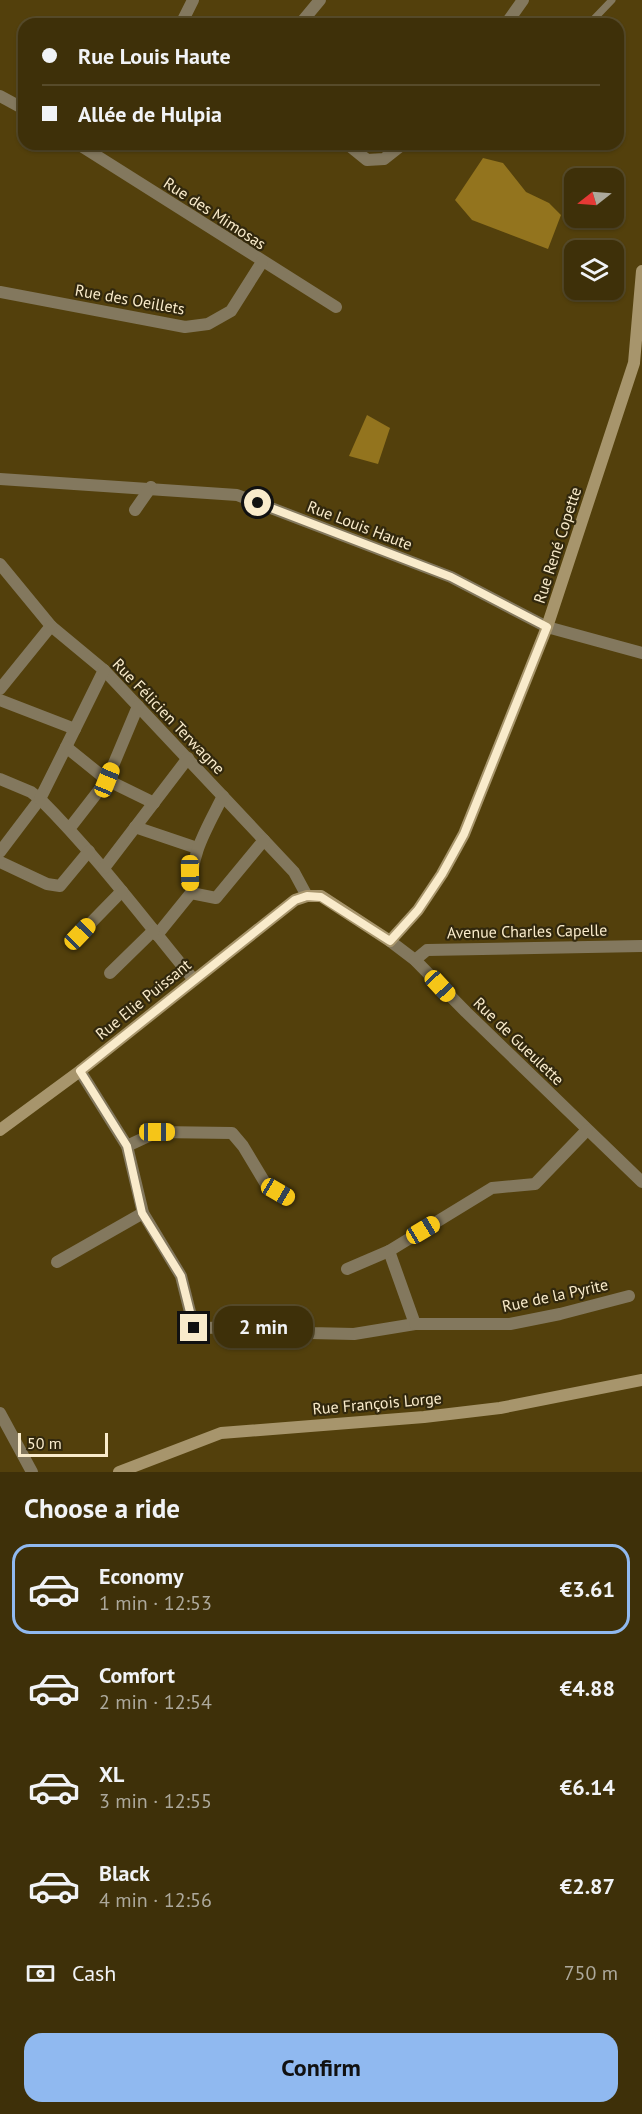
<!DOCTYPE html>
<html lang="en">
<head>
<meta charset="utf-8">
<style>
	:root { --surface:#3e3009; --page:#453812; --text:#f1f3f6; --muted:#ada99c; --line:#574b2a; --accent:#90b9f0 }
	body { margin:0; font-family:"PT Sans",sans-serif; background:var(--page); color:var(--text); height:100vh; display:flex; flex-direction:column; font-size:22px; white-space:nowrap }
	* { box-sizing:border-box; margin:0 }
	p { font-size:20px; color:var(--muted) }
	.icon { flex:none; width:33px; height:33px; fill:none; stroke:currentColor; stroke-width:2; stroke-linecap:round; stroke-linejoin:round }
	.map { position:relative; height:1472px; overflow:hidden }
	.details { display:flex; flex-direction:column; background:var(--surface); flex:1 }
	.details>* { flex:none }
	.top-card { position:absolute; left:18px; top:18px; width:606px; height:132px; border-radius:18px; box-shadow:0 2px 4px #0004,0 0 0 2px var(--line); display:grid; align-content:center; height:132px; padding:0 24px; background:var(--surface) }
	.needle { width:39px; rotate:253deg }
	.tools { position:absolute; left:564px; top:168px; display:grid; gap:12px }
	.tools a { display:grid; place-items:center; width:60px; height:60px; border-radius:12px; background:var(--surface); box-shadow:0 2px 4px #0004,0 0 0 2px var(--line); font-size:30px }
	.scale { position:absolute; left:18px; bottom:15px; width:90px; box-sizing:border-box; padding-left:6px; border:3px solid #f9ebcb; border-top:0; font-size:16px; line-height:21px; white-space:nowrap; color:#f9ebcb; -webkit-text-stroke:4px #32280d; paint-order:stroke }
	.end { position:absolute; width:27px; height:27px; margin:-14px; border:8px solid #f9ebcb; background:#111; box-shadow:0 0 0 3px #111 }
	.from { border-radius:50% }
	.bubble { position:absolute; height:42px; border-radius:18px; background:var(--surface); box-shadow:0 2px 4px #0004,0 0 0 2px var(--line); font-size:20px; font-weight:700; line-height:42px; text-align:center }
	.car { position:absolute; width:18px; height:36px; margin:-18px -9px; border-radius:8px; box-shadow:0 0 4px 2px #0007; background:linear-gradient(#f5c518 24%,#345 0 40%,#f5c518 0 76%,#345 0 86%,#f5c518 0) }
	.top-card b { display:flex; align-items:center; gap:21px; height:57px; font-size:22px }
	.top-card b+b { border-top:2px solid var(--line) }
	.top-card i { width:15px; height:15px; background:var(--text) }
	ul { padding:0; list-style:none }
	li { display:flex; align-items:center; gap:18px; height:90px; margin:0 12px 9px; padding:0 12px; border:3px solid transparent; border-radius:18px }
	li div { flex:1 }
	li b { display:block; font-size:22px }
	li em { font-style:normal; font-weight:700 }
	li.current { border-color:var(--accent) }
	li>.icon { width:54px; height:54px; stroke-width:1.5 }
	h2 { padding:0 24px; font-size:27px; line-height:72px }
	.pay { display:flex; align-items:center; gap:15px; height:66px; padding:0 24px; font-size:22px }
	.pay p { margin-inline-start:auto }
	.primary-button { display:flex; gap:12px; margin-top:auto; padding:12px 24px }
	.primary-button a { flex:1; height:69px; border-radius:18px; background:var(--accent); color:#111; font-size:24px; font-weight:700; line-height:69px; text-align:center }
	.map>svg:first-child { display:block }
	.forest { fill:#93741e }
	.lines { fill:none; stroke-linecap:round; stroke-linejoin:round }
	.lane { stroke:#83785e; stroke-width:7 }
	.street { stroke:#83785e; stroke-width:12 }
	.secondary { stroke:#a7956c; stroke-width:12 }
	.route { stroke:#f9ebcb; stroke-width:8 }
	.labels { text-anchor:middle; dominant-baseline:central; stroke-width:4.5; stroke-linejoin:round; paint-order:stroke }
	.street-label { font-size:16px; fill:#f9ebcb; stroke:#32280d }
</style>
</head>
<body>
<div class="map">
<svg width="642" height="1472" viewBox="0 0 642 1472">
	<rect width="100%" height="100%" fill="#53400c"/>
	<g class="forest">
		<path d="M483,158L503,163L526,192L549,203L561,215L548,249L472,220L455,200Z"/>
		<path d="M367,415L390,428L378,464L349,456Z"/>
	</g>
	<g class="lines">
		<path class="lane" d="M589,24L612,0"/>
		<g class="street">
			<path d="M181,24L193,0"/>
			<path d="M300,24L320,0"/>
			<path d="M506,24L523,0"/>
			<path d="M0,96L24,109"/>
			<path d="M78,144L336,307"/>
			<path d="M350,144L351,147L367,160L384,159L403,144"/>
			<path d="M0,292L185,327L208,324L231,311L262,262"/>
			<path d="M0,479L237,495L451,577L547,627L642,653"/>
			<path d="M135,510L151,487"/>
			<path d="M0,564L51,626L104,670L294,872L307,896"/>
			<path d="M0,689L51,626"/>
			<path d="M0,700L75,729"/>
			<path d="M138,706L107,780L154,803"/>
			<path d="M66,747L104,670"/>
			<path d="M0,779L31,792L40,799L0,852"/>
			<path d="M135,827L197,848"/>
			<path d="M69,829L107,780L66,747L40,799C96,855 143,918 194,980"/>
			<path d="M0,862L47,884L60,886L89,851"/>
			<path d="M104,868L188,758"/>
			<path d="M191,893L216,898L264,840"/>
			<path d="M80,934L122,891"/>
			<path d="M157,935L191,893C190,854 206,830 223,796"/>
			<path d="M390,941L415,960L466,1012L642,1182"/>
			<path d="M415,960L427,950L642,946"/>
			<path d="M110,973L154,930"/>
			<path d="M80,1071L127,1146L143,1213L181,1276L194,1328L290,1327L310,1333L354,1334L415,1324L389,1251L492,1188L535,1184L587,1130"/>
			<path d="M127,1146L157,1132L232,1133L243,1146L267,1186L289,1198"/>
			<path d="M57,1262L143,1213"/>
			<path d="M347,1269L389,1251"/>
			<path d="M415,1324H510L560,1314L629,1296"/>
			<path d="M0,1413L32,1472"/>
		</g>
		<g class="secondary">
			<path d="M0,1130L80,1071L295,900L307,896H321L390,941L418,910L442,874L464,834L547,627L634,363L642,271"/>
			<path d="M119,1472L221,1433L424,1417L500,1408L642,1380"/>
		</g>
	</g>
	<g class="lines">
		<path class="route" d="M194,1328L181,1276L142,1213L127,1146L80,1071L295,900L307,896L321,897L390,941L418,910L442,874L464,834L547,627L451,577L258,503"/>
	</g>
	<g class="labels">
		<g class="street-label">
			<text transform="translate(215 213) rotate(33)">Rue des Mimosas</text>
			<text transform="translate(130 299) rotate(10)">Rue des Oeillets</text>
			<text transform="translate(360 525) rotate(21)">Rue Louis Haute</text>
			<text transform="translate(557 545) rotate(-72)">Rue René Copette</text>
			<text transform="translate(169 716) rotate(46)">Rue Félicien Terwagne</text>
			<text transform="translate(527 931) rotate(-1)">Avenue Charles Capelle</text>
			<text transform="translate(143 999) rotate(-39)">Rue Elie Puissant</text>
			<text transform="translate(519 1041) rotate(44)">Rue de Gueulette</text>
			<text transform="translate(555 1295) rotate(-12)">Rue de la Pyrite</text>
			<text transform="translate(377 1403) rotate(-5)">Rue François Lorge</text>
		</g>
	</g>
</svg>
<div class="tools">
<a><svg class="needle" viewBox="-14 -14 28 28"><path d="M0-13l5 13h-10z" fill="#e53935"/><path d="M0 13l5-13h-10z" fill="#ada99c"/></svg></a>
<a><svg class="icon" aria-label="layers" viewBox="0 0 24 24"><path d="M12 4l9 5-9 5-9-5zM3 14l9 5 9-5"/></svg></a>
</div>
<div class="scale">50 m</div>
<i class="end from" style="left:258px;top:503px"></i>
<i class="end" style="left:194px;top:1328px"></i>
<div class="bubble" style="left:214px;top:1306px;width:99px">2 min</div>
<i class="car" style="left:107px;top:780px;rotate:22deg"></i>
<i class="car" style="left:190px;top:873px;rotate:179deg"></i>
<i class="car" style="left:80px;top:934px;rotate:44deg"></i>
<i class="car" style="left:440px;top:986px;rotate:137deg"></i>
<i class="car" style="left:157px;top:1132px;rotate:90deg"></i>
<i class="car" style="left:278px;top:1192px;rotate:120deg"></i>
<i class="car" style="left:423px;top:1230px;rotate:59deg"></i>
<div class="top-card">
<b><i class="from"></i>Rue Louis Haute</b>
<b><i></i>Allée de Hulpia</b>
</div>
</div>
<section class="details">
<h2>Choose a ride</h2>
<ul>
<li class="current"><svg class="icon" aria-label="car" viewBox="0 0 24 24"><path d="M5 17H2v-5l4-1 3-4h7l3 4 3 1v5h-3M9 17h6M6 11h13"/><circle cx="7" cy="17" r="2"/><circle cx="17" cy="17" r="2"/></svg><div><b>Economy</b><p>1 min · 12:53</p></div><em>€3.61</em></li>
<li><svg class="icon" aria-label="car" viewBox="0 0 24 24"><path d="M5 17H2v-5l4-1 3-4h7l3 4 3 1v5h-3M9 17h6M6 11h13"/><circle cx="7" cy="17" r="2"/><circle cx="17" cy="17" r="2"/></svg><div><b>Comfort</b><p>2 min · 12:54</p></div><em>€4.88</em></li>
<li><svg class="icon" aria-label="car" viewBox="0 0 24 24"><path d="M5 17H2v-5l4-1 3-4h7l3 4 3 1v5h-3M9 17h6M6 11h13"/><circle cx="7" cy="17" r="2"/><circle cx="17" cy="17" r="2"/></svg><div><b>XL</b><p>3 min · 12:55</p></div><em>€6.14</em></li>
<li><svg class="icon" aria-label="car" viewBox="0 0 24 24"><path d="M5 17H2v-5l4-1 3-4h7l3 4 3 1v5h-3M9 17h6M6 11h13"/><circle cx="7" cy="17" r="2"/><circle cx="17" cy="17" r="2"/></svg><div><b>Black</b><p>4 min · 12:56</p></div><em>€2.87</em></li>
</ul>
<div class="pay"><svg class="icon" aria-label="cash" viewBox="0 0 24 24"><path d="M3 7h18v10H3z"/><circle cx="12" cy="12" r="2"/></svg>Cash<p>750 m</p></div>
<div class="primary-button"><a>Confirm</a></div>
</section>
</body>
</html>
